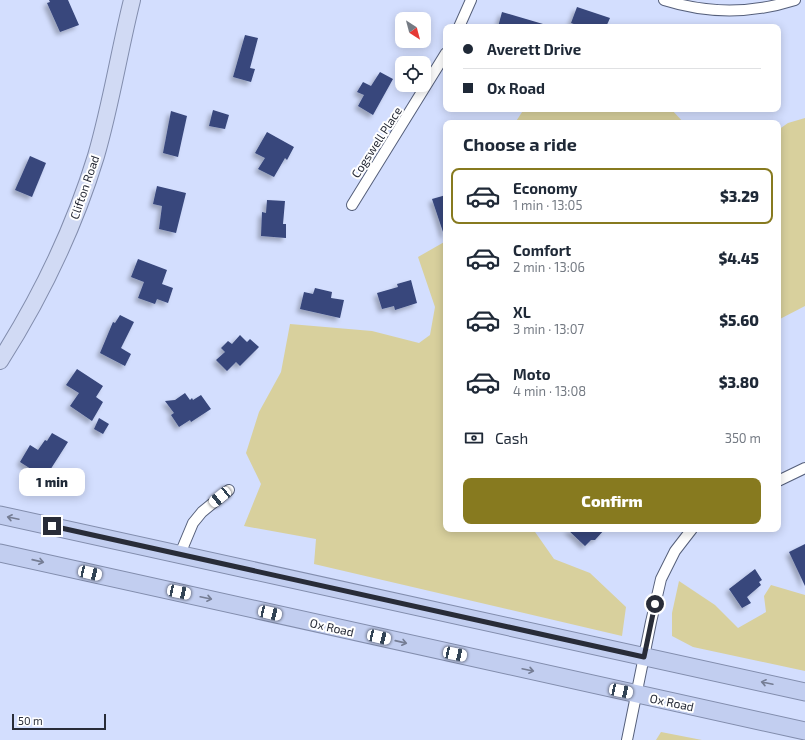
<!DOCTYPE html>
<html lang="en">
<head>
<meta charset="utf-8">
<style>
	:root { --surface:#fff; --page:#f2f2f3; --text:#1f2937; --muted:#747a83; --line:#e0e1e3; --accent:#877a1f }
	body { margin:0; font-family:"Exo 2",sans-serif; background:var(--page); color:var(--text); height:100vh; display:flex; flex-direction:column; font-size:15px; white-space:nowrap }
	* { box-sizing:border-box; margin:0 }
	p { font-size:13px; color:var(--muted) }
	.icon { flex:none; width:22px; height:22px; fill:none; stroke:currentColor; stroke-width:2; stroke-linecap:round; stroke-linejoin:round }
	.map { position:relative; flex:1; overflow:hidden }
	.details { position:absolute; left:443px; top:120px; width:338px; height:412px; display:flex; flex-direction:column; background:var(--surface); border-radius:8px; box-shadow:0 2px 10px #0003 }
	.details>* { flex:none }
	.hud { position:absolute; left:443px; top:24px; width:338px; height:88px; border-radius:8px; box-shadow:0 2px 10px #0003; display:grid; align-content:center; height:88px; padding:0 20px; background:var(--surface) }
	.needle { width:26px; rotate:144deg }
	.controls { position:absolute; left:395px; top:12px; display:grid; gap:8px }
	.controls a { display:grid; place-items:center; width:36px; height:36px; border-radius:8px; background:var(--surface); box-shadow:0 2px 10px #0003; font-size:20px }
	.scale { position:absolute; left:12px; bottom:10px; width:94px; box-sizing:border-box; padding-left:4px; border:2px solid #282c38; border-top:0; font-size:11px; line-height:14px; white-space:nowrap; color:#282c38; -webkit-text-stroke:3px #fff; paint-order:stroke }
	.end { position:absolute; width:18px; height:18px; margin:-9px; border:5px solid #282c38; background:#fff; box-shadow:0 0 0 2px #fff }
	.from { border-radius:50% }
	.bubble { position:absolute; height:28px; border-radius:8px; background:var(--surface); box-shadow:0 2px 10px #0003; font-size:13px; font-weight:800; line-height:28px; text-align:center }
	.car { position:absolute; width:12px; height:24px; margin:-12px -6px; border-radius:5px; box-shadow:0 0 3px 1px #0007; background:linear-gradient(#fff 24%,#345 0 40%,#fff 0 76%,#345 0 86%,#fff 0) }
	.hud b { display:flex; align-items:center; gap:14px; height:38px; font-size:15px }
	.hud b+b { border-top:1px solid var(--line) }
	.hud i { width:10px; height:10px; background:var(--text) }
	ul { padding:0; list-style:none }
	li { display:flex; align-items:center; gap:12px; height:56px; margin:0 8px 6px; padding:0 12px; border:2px solid transparent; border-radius:8px }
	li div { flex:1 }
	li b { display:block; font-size:15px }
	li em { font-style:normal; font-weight:800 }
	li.active { border-color:var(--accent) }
	li>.icon { width:36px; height:36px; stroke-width:1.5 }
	h2 { padding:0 20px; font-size:18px; line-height:48px }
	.pay { display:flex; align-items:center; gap:10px; height:44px; padding:0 20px; font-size:15px }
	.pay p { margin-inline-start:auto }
	.cta { display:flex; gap:8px; margin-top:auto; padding:8px 20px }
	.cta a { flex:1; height:46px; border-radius:8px; background:var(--accent); color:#fff; font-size:16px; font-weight:800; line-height:46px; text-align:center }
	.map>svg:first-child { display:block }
	.green { fill:#d8d09d }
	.building { fill:#37467b; filter:url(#shadow) }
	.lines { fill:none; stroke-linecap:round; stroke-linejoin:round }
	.minor-casing { stroke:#555f7a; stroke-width:12 }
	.primary-casing { stroke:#828dad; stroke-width:18 }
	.trunk-casing { stroke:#828dad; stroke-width:19 }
	.minor { stroke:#fff; stroke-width:10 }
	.primary { stroke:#d1daf4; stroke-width:16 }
	.trunk { stroke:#c2cef0; stroke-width:17 }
	.oneway { stroke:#757d94 }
	.route { stroke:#282c38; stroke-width:5 }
	.labels { text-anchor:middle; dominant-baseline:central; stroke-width:4; stroke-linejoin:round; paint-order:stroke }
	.street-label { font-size:12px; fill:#282c38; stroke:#fff }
</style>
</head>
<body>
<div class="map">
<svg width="805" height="740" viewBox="0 0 805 740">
	<defs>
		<filter id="shadow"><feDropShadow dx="-3.5" dy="3.5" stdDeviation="2" flood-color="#0004"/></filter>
	</defs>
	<rect width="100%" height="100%" fill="#d3defe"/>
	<g class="green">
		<path d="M524,109H671L684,123H515Z"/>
		<path d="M805,118V306L778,320V130L788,123Z"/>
		<path d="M446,241V529H533L554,559L590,573L626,607L622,636L314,564L316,539L244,526L261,484L246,453L259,412L281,372L290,324L372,331L419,343L430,335L435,307L418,257Z"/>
		<path d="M679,581L715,605L738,628L766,612L764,596L771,585L805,595V671L693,647L672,636V613Z"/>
		<path d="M661,732L702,740H656Z"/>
	</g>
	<g class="building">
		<path d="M49,0H68L79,25L60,32L47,3L50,2Z"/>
		<path d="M577,7L610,18L606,27H582L571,23Z"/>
		<path d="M502,12L543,24V27H498Z"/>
		<path d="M245,35L258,38L250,68L255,69L251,82L233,77Z"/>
		<path d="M380,72L393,79L373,115L358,106L364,95L357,92L363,82L371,86Z"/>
		<path d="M213,110L229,115L225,129L209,126Z"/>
		<path d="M171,111L187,116L178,157L163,153Z"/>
		<path d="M267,132L294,147L287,160L285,158L274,177L258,169L265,158L255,153Z"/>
		<path d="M30,156L46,163L32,197L15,190Z"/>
		<path d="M157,186L186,193L176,233L159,229L162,206L153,204Z"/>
		<path d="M446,195V234L444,235L432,199Z"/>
		<path d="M267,200L285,201L283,224H286V238L261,236L262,212L266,213Z"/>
		<path d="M138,259L167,270L162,284L173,288L168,303L157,299L155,304L138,298L144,282L131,277Z"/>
		<path d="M411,280L417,303L395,310L394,306L382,309L377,293L398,287L397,284Z"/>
		<path d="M315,288L332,292L331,298L344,300L340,318L300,309L304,292L313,294Z"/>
		<path d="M120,315L134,322L121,348L131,354L125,366L100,353L113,322L115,323Z"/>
		<path d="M240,335L247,342L250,339L259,347L240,366L236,362L227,371L216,360L225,352L221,348L228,341L232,344Z"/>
		<path d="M77,369L103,386L96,397L103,402L92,421L70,406L79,393L66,385Z"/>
		<path d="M185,393L190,400L192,398L193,400L201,395L211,409L191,422L190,420L179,427L171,415L174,413L165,401L175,400Z"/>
		<path d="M99,418L109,424L103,434L94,429Z"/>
		<path d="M52,433L68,442L45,478L20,462L30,445L38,450L45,440L47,441Z"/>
		<path d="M567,529H605L595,540H591L585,546Z"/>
		<path d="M805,544V586L789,552Z"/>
		<path d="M755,569L762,580L759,582L761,585L747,597L751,603L742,608L729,589Z"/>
	</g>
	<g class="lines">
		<g class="minor-casing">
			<g id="minor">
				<path d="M664,0C708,14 751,14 795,0"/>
				<path d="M459,27L471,0"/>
				<path d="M352,205L446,53"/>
				<path d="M778,481L805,468"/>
				<path d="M180,554L193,523L202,512L229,490"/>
				<path d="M627,740L651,622L661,579L675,551L692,529"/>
			</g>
		</g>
		<g class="primary-casing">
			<path id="primary" d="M0,361C40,298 74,228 96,156C111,105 119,52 132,0"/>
		</g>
		<g class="trunk-casing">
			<g id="trunk">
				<path d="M0,515L805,692"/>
				<path d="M0,553L805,731"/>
			</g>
		</g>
		<use href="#minor" class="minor"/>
		<use href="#primary" class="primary"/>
		<use href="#trunk" class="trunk"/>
	</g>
	<defs><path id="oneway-shaft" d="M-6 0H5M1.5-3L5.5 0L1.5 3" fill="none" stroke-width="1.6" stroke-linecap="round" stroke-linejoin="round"/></defs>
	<g class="oneway">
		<use href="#oneway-shaft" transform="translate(13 518) rotate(-168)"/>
		<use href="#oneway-shaft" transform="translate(38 561) rotate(13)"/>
		<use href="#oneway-shaft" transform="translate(206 598) rotate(12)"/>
		<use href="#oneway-shaft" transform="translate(401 642) rotate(13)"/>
		<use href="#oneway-shaft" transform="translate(528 670) rotate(12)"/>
		<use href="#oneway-shaft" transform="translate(767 683) rotate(-168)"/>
	</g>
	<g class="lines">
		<path class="route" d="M52,526L644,657L655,604"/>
	</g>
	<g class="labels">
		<g class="street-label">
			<text transform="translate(376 142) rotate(-57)">Cogswell Place</text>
			<text transform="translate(84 187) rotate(-71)">Clifton Road</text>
			<text transform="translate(332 627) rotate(13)">Ox Road</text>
			<text transform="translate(672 702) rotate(12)">Ox Road</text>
		</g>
	</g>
</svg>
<div class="controls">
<a><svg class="needle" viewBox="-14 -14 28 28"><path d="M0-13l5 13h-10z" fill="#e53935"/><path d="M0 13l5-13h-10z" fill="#747a83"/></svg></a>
<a><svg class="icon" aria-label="locate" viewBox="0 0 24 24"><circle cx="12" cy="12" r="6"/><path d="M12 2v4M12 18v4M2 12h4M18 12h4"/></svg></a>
</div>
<div class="scale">50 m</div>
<i class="end from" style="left:655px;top:604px"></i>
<i class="end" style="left:52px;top:526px"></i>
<div class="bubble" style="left:19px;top:468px;width:66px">1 min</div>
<i class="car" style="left:220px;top:497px;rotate:231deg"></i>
<i class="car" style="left:90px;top:573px;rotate:103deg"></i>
<i class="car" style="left:179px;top:592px;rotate:102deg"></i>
<i class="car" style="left:270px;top:613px;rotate:103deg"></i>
<i class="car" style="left:379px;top:637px;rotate:103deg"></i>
<i class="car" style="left:455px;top:654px;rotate:102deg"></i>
<i class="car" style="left:621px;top:691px;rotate:102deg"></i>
<div class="hud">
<b><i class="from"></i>Averett Drive</b>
<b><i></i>Ox Road</b>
</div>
<section class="details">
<h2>Choose a ride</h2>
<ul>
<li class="active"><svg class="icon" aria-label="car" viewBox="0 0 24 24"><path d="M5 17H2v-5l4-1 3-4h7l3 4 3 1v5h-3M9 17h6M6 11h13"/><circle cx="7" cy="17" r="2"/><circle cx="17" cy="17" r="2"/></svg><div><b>Economy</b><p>1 min · 13:05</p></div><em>$3.29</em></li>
<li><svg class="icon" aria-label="car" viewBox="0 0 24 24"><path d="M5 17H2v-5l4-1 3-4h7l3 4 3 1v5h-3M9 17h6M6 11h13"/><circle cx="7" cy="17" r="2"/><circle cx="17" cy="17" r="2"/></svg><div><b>Comfort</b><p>2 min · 13:06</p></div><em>$4.45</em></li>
<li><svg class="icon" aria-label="car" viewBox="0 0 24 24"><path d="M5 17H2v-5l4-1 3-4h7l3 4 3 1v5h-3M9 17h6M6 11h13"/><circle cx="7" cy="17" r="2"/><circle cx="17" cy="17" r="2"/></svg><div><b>XL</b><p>3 min · 13:07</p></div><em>$5.60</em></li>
<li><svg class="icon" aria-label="car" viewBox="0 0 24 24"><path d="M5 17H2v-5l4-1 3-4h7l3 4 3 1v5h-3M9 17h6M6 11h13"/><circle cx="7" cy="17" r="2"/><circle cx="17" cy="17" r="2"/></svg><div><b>Moto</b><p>4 min · 13:08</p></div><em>$3.80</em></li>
</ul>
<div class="pay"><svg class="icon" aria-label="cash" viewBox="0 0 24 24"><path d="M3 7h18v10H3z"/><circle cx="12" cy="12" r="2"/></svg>Cash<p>350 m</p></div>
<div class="cta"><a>Confirm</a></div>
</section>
</div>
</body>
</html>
